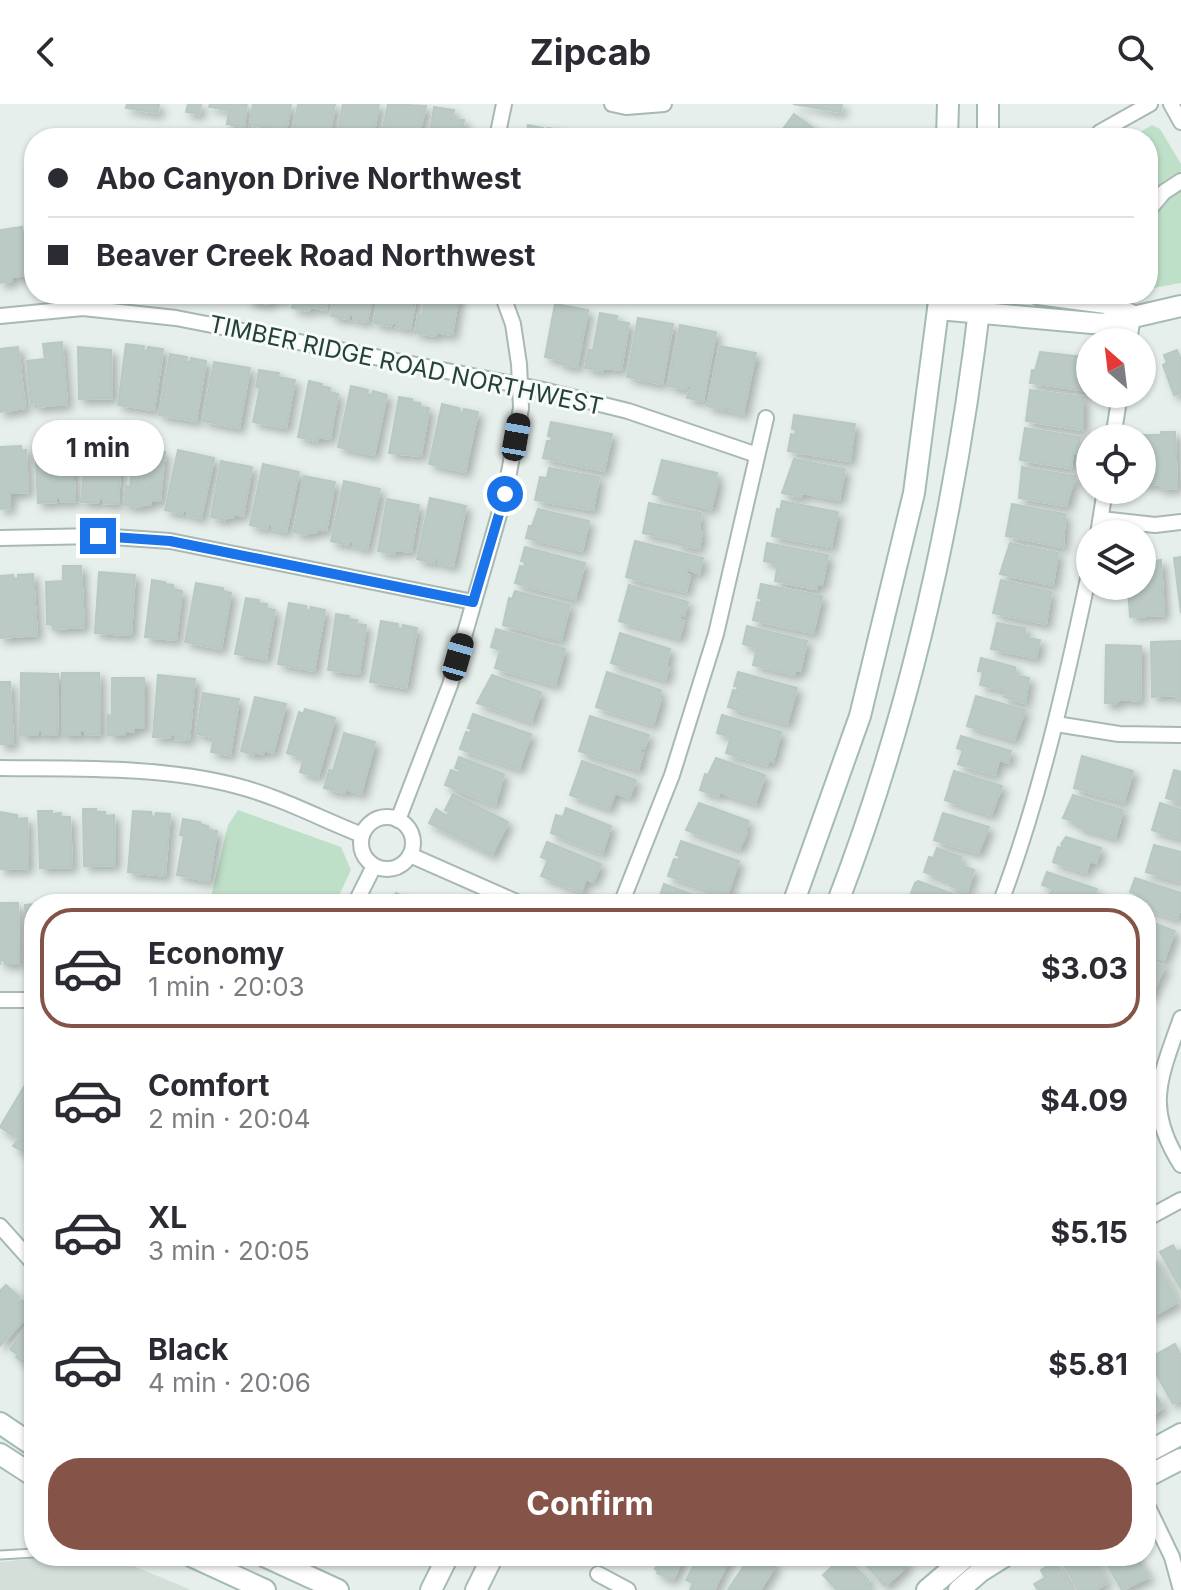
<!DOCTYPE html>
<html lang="en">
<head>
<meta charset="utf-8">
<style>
	:root { --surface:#fff; --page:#f7f7f7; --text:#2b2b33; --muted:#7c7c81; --line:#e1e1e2; --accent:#855347 }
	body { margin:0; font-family:Inter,sans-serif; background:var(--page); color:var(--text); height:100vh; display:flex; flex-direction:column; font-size:30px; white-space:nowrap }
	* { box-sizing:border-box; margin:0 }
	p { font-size:26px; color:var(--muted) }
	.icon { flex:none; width:44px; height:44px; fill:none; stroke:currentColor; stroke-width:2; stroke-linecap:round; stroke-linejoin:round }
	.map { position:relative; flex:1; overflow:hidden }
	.sheet { position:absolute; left:24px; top:790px; width:1132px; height:672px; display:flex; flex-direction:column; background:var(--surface); border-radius:32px; box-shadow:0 2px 6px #0004 }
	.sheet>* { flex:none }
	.guide { position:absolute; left:24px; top:24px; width:1134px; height:176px; border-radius:32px; box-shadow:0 2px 6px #0004; display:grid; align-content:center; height:176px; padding:0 24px; background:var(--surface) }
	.needle { width:52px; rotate:332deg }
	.buttons { position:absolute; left:1076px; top:224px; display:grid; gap:16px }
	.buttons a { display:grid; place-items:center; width:80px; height:80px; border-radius:50%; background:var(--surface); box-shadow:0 2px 6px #0004; font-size:40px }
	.end { position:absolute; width:36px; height:36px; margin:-18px; border:10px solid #1a73e8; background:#fff; box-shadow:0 0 0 4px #fff }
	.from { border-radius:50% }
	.bubble { position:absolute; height:56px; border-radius:28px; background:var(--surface); box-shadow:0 2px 6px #0004; font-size:26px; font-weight:700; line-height:56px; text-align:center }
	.car { position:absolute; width:24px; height:48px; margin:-24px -12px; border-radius:10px; box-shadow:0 0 6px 2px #0007; background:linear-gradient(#222 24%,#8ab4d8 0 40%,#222 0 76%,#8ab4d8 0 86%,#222 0) }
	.guide b { display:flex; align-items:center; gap:28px; height:76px; font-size:30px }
	.guide b+b { border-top:2px solid var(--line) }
	.guide i { width:20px; height:20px; background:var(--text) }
	ul { padding:14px 0 0; list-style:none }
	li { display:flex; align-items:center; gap:24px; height:120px; margin:0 16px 12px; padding:0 8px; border:4px solid transparent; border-radius:32px }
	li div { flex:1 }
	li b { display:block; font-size:30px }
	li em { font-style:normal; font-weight:700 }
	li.selected { border-color:var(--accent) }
	li>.icon { width:72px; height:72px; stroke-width:1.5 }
	.action { display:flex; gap:16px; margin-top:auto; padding:16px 24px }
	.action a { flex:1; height:92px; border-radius:32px; background:var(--accent); color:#fff; font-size:32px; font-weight:700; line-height:92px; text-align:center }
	header { display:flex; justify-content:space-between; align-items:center; height:104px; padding:0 24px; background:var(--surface); font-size:36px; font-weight:700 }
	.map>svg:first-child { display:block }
	.built { fill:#d4dfda }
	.green { fill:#bfe0c8 }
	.building { fill:#bbcac4; stroke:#b8c9c2; stroke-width:2; filter:url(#shadow) }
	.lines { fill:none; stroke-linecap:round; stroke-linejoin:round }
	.lane-casing { stroke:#a8b8b2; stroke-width:11 }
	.street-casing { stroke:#a8b8b2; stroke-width:18 }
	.secondary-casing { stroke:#a4bbb3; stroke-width:24 }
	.lane { stroke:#fff; stroke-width:7 }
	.street { stroke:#fff; stroke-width:14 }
	.secondary { stroke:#fff; stroke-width:20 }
	.route { stroke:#1a73e8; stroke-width:10 }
	.labels { text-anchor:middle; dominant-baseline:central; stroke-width:6; stroke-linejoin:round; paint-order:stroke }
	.street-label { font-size:24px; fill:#24423a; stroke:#f7fbf9 }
</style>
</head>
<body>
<header><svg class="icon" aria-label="back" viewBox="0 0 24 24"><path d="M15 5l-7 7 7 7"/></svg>Zipcab<svg class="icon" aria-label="search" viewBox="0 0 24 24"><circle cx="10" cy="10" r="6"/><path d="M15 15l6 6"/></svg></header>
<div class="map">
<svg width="1181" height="1486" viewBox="0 0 1181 1486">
	<defs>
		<filter id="shadow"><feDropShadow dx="5" dy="5" stdDeviation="4" flood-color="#0004"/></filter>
	</defs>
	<rect width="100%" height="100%" fill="#e6efeb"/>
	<path class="built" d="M59,1452H110L191,1486H0V1458Z"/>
	<g class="green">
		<path d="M1152,21L1160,25L1181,60V179L1148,185V34H1130Z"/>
		<path d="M238,706L341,743L351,766L335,800H218L210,797L228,721Z"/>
	</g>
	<g class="building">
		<path d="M127,0H159L158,9L126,4Z"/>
		<path d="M188,0H201L199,10L186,8Z"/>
		<path d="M210,0H247L244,23L227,20L229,6L209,3Z"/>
		<path d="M253,0H291L286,27L250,21Z"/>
		<path d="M298,0H335L329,34H292Z"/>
		<path d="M343,0H379L373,34H336Z"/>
		<path d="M388,0L426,2L418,34H381Z"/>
		<path d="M793,0H842L841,8Z"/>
		<path d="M434,3L454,6L452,15L464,16L461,34H429Z"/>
		<path d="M794,10L827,34H795L783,25Z"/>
		<path d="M528,21L543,24L542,28H547L548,24L565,27L564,34H526Z"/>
		<path d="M22,123L28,171L12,173V177L0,179V126Z"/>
		<path d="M250,190H286L285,196L271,194L270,200L248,197Z"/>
		<path d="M295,190H328L326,206L310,203L309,207L292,204Z"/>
		<path d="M335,190H373L367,218L353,216L354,211H349L348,215L331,212Z"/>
		<path d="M379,190H417L410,225L396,223L397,219L392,218L391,222L374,219Z"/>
		<path d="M426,190H459L452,231L436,228L435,232L415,229L418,211L422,212Z"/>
		<path d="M555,200L588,206L577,263L560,260L561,256L545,253Z"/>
		<path d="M600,209L617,212L616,217L629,219L621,266L603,264L602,267L585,264L588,246H593Z"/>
		<path d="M638,214L673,220L662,280L627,273Z"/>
		<path d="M680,221L716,228L703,297L687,294L691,282L687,281L686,285L668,282Z"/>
		<path d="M62,238L67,300L36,303V298L31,299L27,257L45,255L43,240Z"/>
		<path d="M126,240L144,242L143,247H148V243L163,245L154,306L118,301Z"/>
		<path d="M720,242L756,249L743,310L728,306L729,303L725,302L724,306L707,302Z"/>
		<path d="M18,243L25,304L0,308V245Z"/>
		<path d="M78,243L111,246L112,294L79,295Z"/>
		<path d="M1177,246L1181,256V289L1174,291L1163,261L1167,259L1164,251Z"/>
		<path d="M1040,248L1083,253L1084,266L1090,267L1089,287L1030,279L1032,266L1035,267Z"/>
		<path d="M170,250L187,253L186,258H191V254L206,257L196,317L159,311Z"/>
		<path d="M214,258L250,264L239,324L203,317Z"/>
		<path d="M259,266L279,269L278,273L295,276L286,324L253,318L260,284L256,283Z"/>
		<path d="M309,277L322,280L321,282L330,284L329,288L338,290L330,335L318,333L317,337L298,333Z"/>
		<path d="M351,282L368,286L367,290L372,291L373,287L387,291L374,351L338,343Z"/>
		<path d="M1030,286L1083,293V326L1026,317Z"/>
		<path d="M399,293L412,295V298L420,299V303L429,304L421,352L389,349Z"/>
		<path d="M442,300L459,304V308L463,309L464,305L478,308L465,368L429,360Z"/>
		<path d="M794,311L855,320L850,357L788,347L791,330L795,331L796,326L792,325Z"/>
		<path d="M551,318L612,330L604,367L543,354L547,337H551L552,333L548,332Z"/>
		<path d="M1025,324L1080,333L1077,350H1073L1071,364L1020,356Z"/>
		<path d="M1161,328H1175L1177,384L1160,385V380L1144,381L1142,331H1161Z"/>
		<path d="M87,333L93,334L95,337L122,339L118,400L103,399V395H99L98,399L81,398Z"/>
		<path d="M72,336L75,397L60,398V394H55L56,398L38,399L35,337Z"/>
		<path d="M21,342V347L26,346L28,388L10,389V404L0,405V343Z"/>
		<path d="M134,345L165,348L160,397H151L150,401L142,400L141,403L124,401L126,382L130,383Z"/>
		<path d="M178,346L214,354L201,414L187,411L188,407L183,406L182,410L165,406Z"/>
		<path d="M794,355L845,365L839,396L802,389L801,393L782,389Z"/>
		<path d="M662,356L717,369L715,378H718L711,405L653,390Z"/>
		<path d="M221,357L252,363L243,412L234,410L233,414L225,413L224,416L211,413Z"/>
		<path d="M263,360L299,368L286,428L272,425L273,421L268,420L267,425L250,421Z"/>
		<path d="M1022,363L1075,372L1066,402L1019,394Z"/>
		<path d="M549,364L599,373L593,406L535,396L540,373L547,374Z"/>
		<path d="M304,372L335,378L326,427L317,425L316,429L308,428L307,431L294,428Z"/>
		<path d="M344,377L380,385L367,445L353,442L354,438L349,437L348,441L331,437Z"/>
		<path d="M430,394L466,402L453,462L438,459L439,455L435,454L434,459L417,455Z"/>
		<path d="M387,395L419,401L411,448L395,446L394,450L378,447Z"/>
		<path d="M782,397L838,408L831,443L772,432L777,405L780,406Z"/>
		<path d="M649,399L701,409L699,427L702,428L699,444L679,441L680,437L643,429Z"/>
		<path d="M1012,400L1065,410L1063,443L1006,432Z"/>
		<path d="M538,405L589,417L582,447L526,434L529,422H532Z"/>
		<path d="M635,437L703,454L699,470L687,465L686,470L690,471L686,488L626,473Z"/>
		<path d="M767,439L828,451L822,481L817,480L816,485L775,477L778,460L764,457Z"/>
		<path d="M1010,439L1058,449L1053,481L1000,470Z"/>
		<path d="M525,443L585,459L575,495L515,479L520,462L524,463L525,458L521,457Z"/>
		<path d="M1181,453V509L1174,454Z"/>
		<path d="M1161,456L1164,511L1130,513L1128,482H1142V459Z"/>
		<path d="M63,462H81L84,523L53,525L52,520H47L46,478L63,477Z"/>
		<path d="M99,468L135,471L131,531L95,529Z"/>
		<path d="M33,470L37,531L0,534V472L13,471L14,475H18V471Z"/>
		<path d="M152,476L165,478V480L173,481V485L182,487L176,536L145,533Z"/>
		<path d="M1001,476L1051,488L1046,520L993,509Z"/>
		<path d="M196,479L223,484V487L231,489L221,545L185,538Z"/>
		<path d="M761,480L822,492L813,529L753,516L757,498L761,499L762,495L758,494Z"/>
		<path d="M629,481L688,498L684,512L680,511L679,515L684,517L679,534L619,517Z"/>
		<path d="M515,487L570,501L561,536L503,521L509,494L512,495Z"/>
		<path d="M246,494L259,496L258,499L267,500L266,504L275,506L266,555L235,550Z"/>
		<path d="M289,499L306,502V506L310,507L311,503L325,506L314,567L278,560Z"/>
		<path d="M336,510L349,512L348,515L357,516L356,520L366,521L359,570L328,566Z"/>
		<path d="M381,517L398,520L397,524L402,525L403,521L417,524L406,584L370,578Z"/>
		<path d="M997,519L1025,524L1026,534L1040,536L1036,554L991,545Z"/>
		<path d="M747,522L807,537L800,567L795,566L794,571L753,561L757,544L743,540Z"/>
		<path d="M496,525L565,545L555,581L495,564L499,550L503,551L505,547L491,543Z"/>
		<path d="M620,529L670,545L666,563L669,564L665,576L611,559Z"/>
		<path d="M1181,537V595L1172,591L1152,593L1151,538Z"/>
		<path d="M1106,541L1141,542L1140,597L1120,595L1115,600L1105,599Z"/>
		<path d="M981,554L1015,563V571L1029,574L1025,599L1004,593L1006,587L980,581L983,568L978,567Z"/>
		<path d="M607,568L661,586L658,594L661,595L653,621L596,603Z"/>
		<path d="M738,568L797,584L787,620L728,603L733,586L737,587L738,583L734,582Z"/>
		<path d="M21,569L58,570L57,631H42V627H38L37,631H20Z"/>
		<path d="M62,569H99L100,630L85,631V627H80V631H62Z"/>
		<path d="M158,571L195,575L189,636L175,635V631L171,630L170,634L153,633Z"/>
		<path d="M492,571L541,588L531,618L477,599Z"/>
		<path d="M112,574H144V624H134V628H125V631H108V611L112,612Z"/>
		<path d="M0,578H10L13,640H0Z"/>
		<path d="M203,589L239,595L230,651L211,648L214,633L196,630Z"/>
		<path d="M976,592L1025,606L1014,636L967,622Z"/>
		<path d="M255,593L286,600L273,649L264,646L263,650L254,648V651L241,647Z"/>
		<path d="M305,605L335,614L318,673L300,668L304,654L287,649L299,608L303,610Z"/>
		<path d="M473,610L531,630L519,665L460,645L466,628L470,629L472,625L468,624Z"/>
		<path d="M722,611L781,628L773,658L768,656L767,661L726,649L731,633L717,629Z"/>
		<path d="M590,612L649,631L644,645L641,643L639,648L643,649L638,666L579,647Z"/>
		<path d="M344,629L375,638L361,690L345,685L344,689L324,684L329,666L333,667Z"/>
		<path d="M961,632L1011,647L1008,659L999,656L995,671L958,660L963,646L957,644Z"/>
		<path d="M1082,652L1133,667L1124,698L1074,684Z"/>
		<path d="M459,653L504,670L495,701L445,681L451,666L459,669L460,666L455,664Z"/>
		<path d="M716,654L765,671L755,700L719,688L718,692L700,686L705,670L708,671Z"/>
		<path d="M582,657L636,676L629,694L615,689L609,705L570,691Z"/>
		<path d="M1174,666L1181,668V698L1166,694Z"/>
		<path d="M954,667L1002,682L991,711L945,696Z"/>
		<path d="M453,690L508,718L492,751L429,719L436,705L447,712L449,708L445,706Z"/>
		<path d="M1073,691L1123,706L1115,734L1077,723L1078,719L1063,714Z"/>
		<path d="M699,699L749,717L745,726L747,729L739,745L686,726Z"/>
		<path d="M1160,699L1181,706V735L1152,726Z"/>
		<path d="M566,704L611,722L602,750L551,729L556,711L563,713Z"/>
		<path d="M83,705H96V708H105V712L114,711L115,761L84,762Z"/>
		<path d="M38,707H52V710L61,709L60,713H70L72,763L40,764Z"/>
		<path d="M133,707L151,708V713H155L156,709L170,710L165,772L128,768Z"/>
		<path d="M0,708L17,711V715L27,714L28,764L0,765Z"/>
		<path d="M943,709L989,723L978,749L934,736Z"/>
		<path d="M183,715L200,718V720L208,722V726L217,727L209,777L177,771L184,732L180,731Z"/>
		<path d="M1066,733L1101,744L1096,759L1090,757L1086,769L1053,758L1058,743L1063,744L1061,740Z"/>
		<path d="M681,737L739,757L727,792L668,772L674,755L678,756L680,752L676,751Z"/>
		<path d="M547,738L601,760L593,778L586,775L581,788L541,772L548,756L541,753Z"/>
		<path d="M1154,741L1181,748V778L1146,768Z"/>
		<path d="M937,744L961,753L960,761L974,766L967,788L950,782L952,778L924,768L929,753L933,754Z"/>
		<path d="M1047,768L1097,785L1093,795L1085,793L1082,800H1055L1046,797L1053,785L1042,781Z"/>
		<path d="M1135,774L1181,789V803L1177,815L1146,805V800H1134L1137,790L1130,788Z"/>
		<path d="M918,777L964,794L962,800H907L913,790L911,789L915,779Z"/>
		<path d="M664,780L718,800H656L657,798L661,799L663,795L659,794Z"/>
		<path d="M396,789L418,800H390Z"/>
		<path d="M0,799H18L19,860H5V857L0,856V861Z"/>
		<path d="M34,800V862H28L25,801Z"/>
		<path d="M1146,816L1175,827L1164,856L1146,850Z"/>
		<path d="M1146,855L1165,862L1151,892L1146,890Z"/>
		<path d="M31,971L34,973V1038L27,1050L13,1042L21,1032L17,1030L15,1033L0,1023Z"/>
		<path d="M1173,1141L1177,1148L1181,1146V1185L1160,1148Z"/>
		<path d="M1153,1153L1178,1198L1151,1213L1146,1204V1156Z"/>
		<path d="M6,1181L19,1193L16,1196L19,1199L22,1196L33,1206L0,1242V1187Z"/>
		<path d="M34,1213V1267L16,1253L18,1251L10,1245Z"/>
		<path d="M1175,1240L1181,1252V1296L1173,1300L1148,1255Z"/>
		<path d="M1146,1287L1149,1293L1155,1290L1163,1304L1146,1315Z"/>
		<path d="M655,1452H684L674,1474L670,1475L657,1469L658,1467L655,1465L660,1456Z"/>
		<path d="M698,1452H731L714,1486H690L693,1479L686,1476Z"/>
		<path d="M750,1452H762L776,1461L760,1486H728Z"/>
		<path d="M843,1452L869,1476L866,1479L872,1486H837L823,1471Z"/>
		<path d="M899,1452L908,1461L885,1482L859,1453Z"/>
		<path d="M1066,1452H1093L1107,1479L1095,1486H1078L1061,1455Z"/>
		<path d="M1102,1452H1136L1149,1473L1122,1486Z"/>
		<path d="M1055,1457L1071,1486H1038L1034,1480L1045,1474L1041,1466Z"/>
	</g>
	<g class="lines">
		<g class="lane-casing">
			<path id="lane" d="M0,1451L34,1449"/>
		</g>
		<g class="street-casing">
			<g id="street">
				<path d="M612,0L626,3L664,0"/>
				<path d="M1171,0L1181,18"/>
				<path d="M497,34L504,0"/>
				<path d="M1095,34L1100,28L1150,0"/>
				<path d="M1148,107L1164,88L1181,77"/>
				<path d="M0,212L83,204L176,214L539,285L628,307L757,351"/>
				<path d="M1129,238L1133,212"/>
				<path d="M1113,334L1120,290"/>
				<path d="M1101,415L1155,421L1181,418"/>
				<path d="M1098,430L1105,386"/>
				<path d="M0,434L98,432L170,437L473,498"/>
				<path d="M1056,620L1119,630L1181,631"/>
				<path d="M0,664C78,665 161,662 237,682C280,693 321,715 362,731"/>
				<circle cx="387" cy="739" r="26"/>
				<path d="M398,716L450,581L505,390L521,304L519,260L513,220L502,190"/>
				<path d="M410,751L521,800"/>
				<path d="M355,800L374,762"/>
				<path d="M621,800L672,671L716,530L766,314"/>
				<path d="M1000,800C1041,691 1066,578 1090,465"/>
				<path d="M0,896H34"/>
				<path d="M1181,914C1160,974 1144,1003 1181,1061"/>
				<path d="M1146,1115L1181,1096"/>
				<path d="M0,1122L34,1160"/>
				<path d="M1146,1399L1172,1453L1181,1486"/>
				<path d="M598,1470L628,1486"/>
			</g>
		</g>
		<g class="secondary-casing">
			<g id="secondary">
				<path d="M947,34L948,0"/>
				<path d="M988,34V0"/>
				<path d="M1038,190L1106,199L1133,212"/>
				<path d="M938,205L1103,220L1181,202"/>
				<path d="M793,800L860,612L914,389L940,190"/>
				<path d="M837,800C913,603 957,400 981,190"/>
				<path d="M0,1319L34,1342"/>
				<path d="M1146,1349L1181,1330"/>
				<path d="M0,1350L34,1372"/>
				<path d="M1146,1373L1181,1355"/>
				<path d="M191,1452L265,1486"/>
				<path d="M264,1452L338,1486"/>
				<path d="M431,1486L448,1452"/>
				<path d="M476,1486L493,1452"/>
				<path d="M927,1486L967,1452"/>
				<path d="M959,1486L981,1467L1005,1452"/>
			</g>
		</g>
		<use href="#lane" class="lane"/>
		<use href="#street" class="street"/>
		<use href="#secondary" class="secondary"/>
	</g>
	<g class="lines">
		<path class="route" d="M98,432L170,437L473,498L505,390"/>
	</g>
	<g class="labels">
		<g class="street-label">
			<text transform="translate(406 261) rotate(12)">TIMBER RIDGE ROAD NORTHWEST</text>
		</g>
	</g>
</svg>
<div class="buttons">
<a><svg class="needle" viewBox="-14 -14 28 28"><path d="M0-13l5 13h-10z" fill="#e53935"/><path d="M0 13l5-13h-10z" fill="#7c7c81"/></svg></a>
<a><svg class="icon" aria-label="locate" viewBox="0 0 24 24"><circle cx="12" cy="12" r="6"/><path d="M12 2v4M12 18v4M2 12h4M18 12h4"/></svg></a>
<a><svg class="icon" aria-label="layers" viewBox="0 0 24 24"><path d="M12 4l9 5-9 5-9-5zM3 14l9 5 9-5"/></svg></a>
</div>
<i class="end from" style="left:505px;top:390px"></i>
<i class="end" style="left:98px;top:432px"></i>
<div class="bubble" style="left:32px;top:316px;width:132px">1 min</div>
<i class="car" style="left:516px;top:333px;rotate:10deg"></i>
<i class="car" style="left:458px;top:553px;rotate:16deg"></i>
<div class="guide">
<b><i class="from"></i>Abo Canyon Drive Northwest</b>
<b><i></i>Beaver Creek Road Northwest</b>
</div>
<section class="sheet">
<ul>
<li class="selected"><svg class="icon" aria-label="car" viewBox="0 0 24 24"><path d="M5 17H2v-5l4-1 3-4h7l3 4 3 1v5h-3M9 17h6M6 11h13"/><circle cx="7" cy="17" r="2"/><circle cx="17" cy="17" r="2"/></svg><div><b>Economy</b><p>1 min · 20:03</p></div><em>$3.03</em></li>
<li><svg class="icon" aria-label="car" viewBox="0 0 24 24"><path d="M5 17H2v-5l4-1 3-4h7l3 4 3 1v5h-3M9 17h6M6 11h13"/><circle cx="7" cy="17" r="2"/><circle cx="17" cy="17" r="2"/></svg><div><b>Comfort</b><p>2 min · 20:04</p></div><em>$4.09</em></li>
<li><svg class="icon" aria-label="car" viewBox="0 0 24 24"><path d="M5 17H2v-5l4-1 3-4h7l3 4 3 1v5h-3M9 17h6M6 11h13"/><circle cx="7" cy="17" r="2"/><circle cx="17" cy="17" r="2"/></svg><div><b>XL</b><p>3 min · 20:05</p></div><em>$5.15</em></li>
<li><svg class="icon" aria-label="car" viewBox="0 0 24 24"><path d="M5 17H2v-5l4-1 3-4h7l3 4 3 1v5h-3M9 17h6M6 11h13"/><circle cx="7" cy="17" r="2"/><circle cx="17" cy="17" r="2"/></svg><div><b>Black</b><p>4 min · 20:06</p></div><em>$5.81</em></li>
</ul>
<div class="action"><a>Confirm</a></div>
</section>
</div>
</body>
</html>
